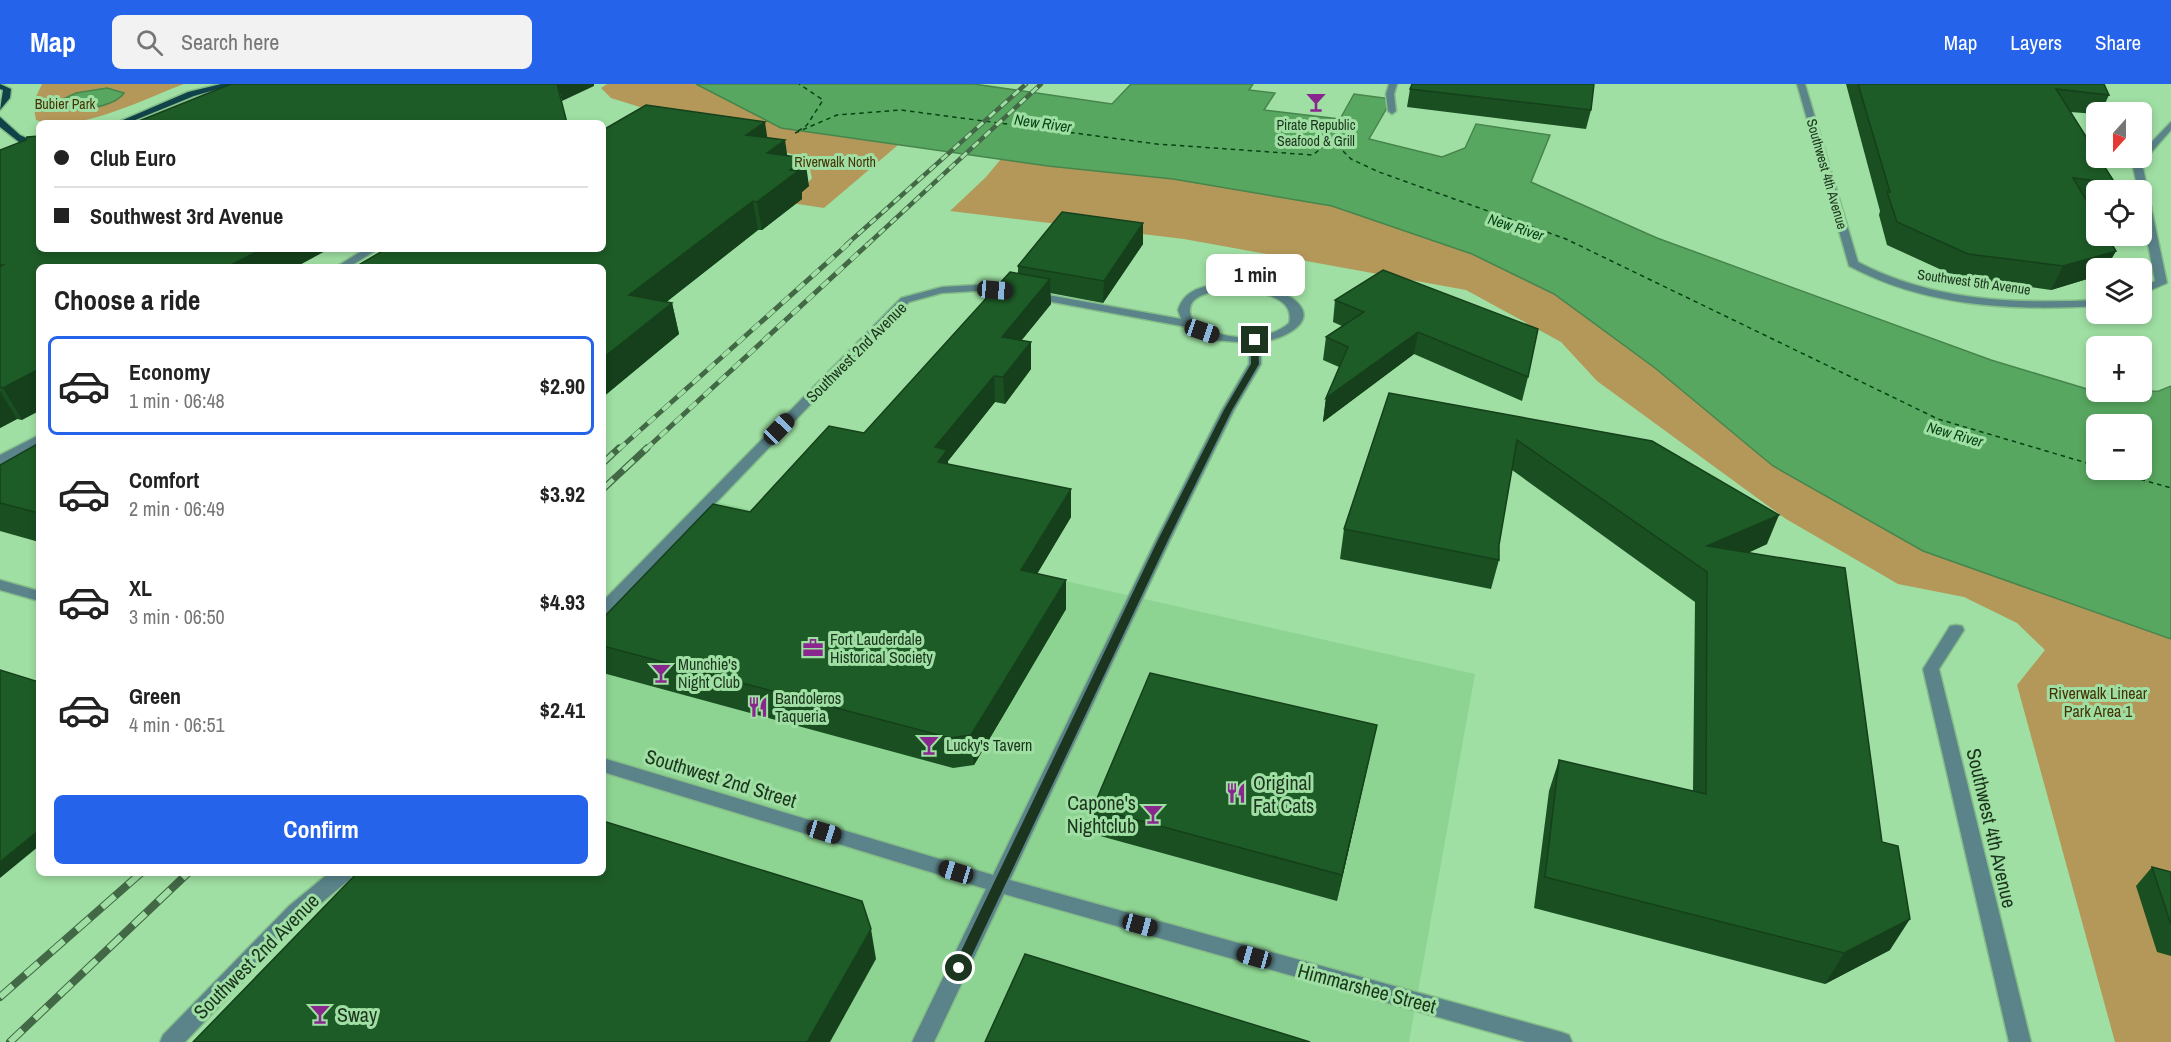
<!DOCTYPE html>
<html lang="en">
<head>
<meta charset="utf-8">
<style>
	:root { --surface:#fff; --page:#f2f2f2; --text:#222; --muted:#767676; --line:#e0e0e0; --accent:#2563eb }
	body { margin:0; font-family:"Archivo Narrow",sans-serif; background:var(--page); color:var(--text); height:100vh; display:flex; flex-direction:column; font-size:22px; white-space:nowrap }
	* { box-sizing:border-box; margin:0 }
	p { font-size:20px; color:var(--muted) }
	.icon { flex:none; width:33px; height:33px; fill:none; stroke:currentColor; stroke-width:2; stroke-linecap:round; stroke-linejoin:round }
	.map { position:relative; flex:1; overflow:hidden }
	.panel { position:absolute; left:36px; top:180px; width:570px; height:612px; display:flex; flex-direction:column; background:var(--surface); border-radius:9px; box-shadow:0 3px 9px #0003 }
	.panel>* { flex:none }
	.top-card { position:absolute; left:36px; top:36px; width:570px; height:132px; border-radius:9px; box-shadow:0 3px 9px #0003; display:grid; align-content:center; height:132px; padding:0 18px; background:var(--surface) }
	.needle { width:39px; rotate:201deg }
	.tools { position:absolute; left:2086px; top:18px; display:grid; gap:12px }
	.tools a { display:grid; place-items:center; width:66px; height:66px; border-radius:9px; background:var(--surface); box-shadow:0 3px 9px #0003; font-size:30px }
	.end { position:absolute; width:27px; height:27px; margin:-14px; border:8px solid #1c351e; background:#fff; box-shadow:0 0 0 3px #fff }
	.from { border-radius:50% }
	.bubble { position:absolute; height:42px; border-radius:9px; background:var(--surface); box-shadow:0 3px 9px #0003; font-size:20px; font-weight:800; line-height:42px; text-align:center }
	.car { position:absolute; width:18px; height:36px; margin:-18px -9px; border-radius:8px; box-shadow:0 0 4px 2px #0007; background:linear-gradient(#222 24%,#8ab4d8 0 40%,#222 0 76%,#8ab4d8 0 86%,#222 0) }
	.top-card b { display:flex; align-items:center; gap:21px; height:57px; font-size:22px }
	.top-card b+b { border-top:2px solid var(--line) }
	.top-card i { width:15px; height:15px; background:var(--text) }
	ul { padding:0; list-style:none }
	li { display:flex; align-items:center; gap:18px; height:99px; margin:0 12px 9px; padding:0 6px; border:3px solid transparent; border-radius:9px }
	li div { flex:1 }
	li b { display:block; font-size:22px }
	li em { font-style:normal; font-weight:800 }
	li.selected { border-color:var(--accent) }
	li>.icon { width:54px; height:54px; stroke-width:1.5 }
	h2 { padding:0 18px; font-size:27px; line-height:72px }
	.action { display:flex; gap:12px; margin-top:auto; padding:12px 18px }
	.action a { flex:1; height:69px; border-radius:9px; background:var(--accent); color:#fff; font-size:24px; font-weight:800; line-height:69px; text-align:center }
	header { display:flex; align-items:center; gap:36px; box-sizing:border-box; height:84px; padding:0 30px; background:var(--accent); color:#fff }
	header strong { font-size:28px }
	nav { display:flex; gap:33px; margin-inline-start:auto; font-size:21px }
	.search { width:420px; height:54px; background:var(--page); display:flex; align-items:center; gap:15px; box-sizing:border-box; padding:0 21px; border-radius:9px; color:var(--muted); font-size:22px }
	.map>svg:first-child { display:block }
	.built { fill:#8dd492 }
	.green { fill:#b49859 }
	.water { fill:#58a760; stroke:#46854c; stroke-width:1.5; fill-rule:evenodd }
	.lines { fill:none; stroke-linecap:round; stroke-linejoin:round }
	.ferry { stroke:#064213; stroke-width:1.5; stroke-dasharray:4.5 4; stroke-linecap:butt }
	.minor-casing { stroke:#85bd88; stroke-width:3 }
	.major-casing { stroke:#85bd88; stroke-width:3 }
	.minor { fill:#5a848a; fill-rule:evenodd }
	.major { fill:#0f4349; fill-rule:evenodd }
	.rail-far3-casing { stroke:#436846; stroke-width:4.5 }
	.rail-far2-casing { stroke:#436846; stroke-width:5 }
	.rail-far1-casing { stroke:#436846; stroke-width:7 }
	.rail-casing { stroke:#436846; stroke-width:8 }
	.rail-far3 { stroke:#9fdfa3; stroke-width:3; stroke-dasharray:8; stroke-linecap:butt }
	.rail-far2 { stroke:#9fdfa3; stroke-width:4; stroke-dasharray:10; stroke-linecap:butt }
	.rail-far1 { stroke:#9fdfa3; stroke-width:4.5; stroke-dasharray:14; stroke-linecap:butt }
	.rail { stroke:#9fdfa3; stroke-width:6; stroke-dasharray:17; stroke-linecap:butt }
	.wall { fill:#1a4f22 }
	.shaded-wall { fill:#15401b }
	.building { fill:#1e5c27; stroke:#15401b; stroke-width:1.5 }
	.route { fill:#1c351e }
	.labels { text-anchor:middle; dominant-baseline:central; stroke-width:6; stroke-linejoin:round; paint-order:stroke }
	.far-park-label { font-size:14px; fill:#453306; stroke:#9fdfa3 }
	.far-poi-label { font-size:14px; fill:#1c351e; stroke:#9fdfa3 }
	.far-street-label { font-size:14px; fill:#1c351e; stroke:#9fdfa3 }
	.far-water-label { font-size:15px; font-style:italic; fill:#064213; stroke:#9fdfa3 }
	.street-label { font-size:16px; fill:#1c351e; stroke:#9fdfa3 }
	.poi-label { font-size:16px; fill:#1c351e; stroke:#9fdfa3; text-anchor:start }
	.park-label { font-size:16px; fill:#453306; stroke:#9fdfa3 }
	.near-street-label { font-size:20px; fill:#1c351e; stroke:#9fdfa3 }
	.near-poi-label { font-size:20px; fill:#1c351e; stroke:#9fdfa3; text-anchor:start }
</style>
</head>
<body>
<header>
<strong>Map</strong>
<div class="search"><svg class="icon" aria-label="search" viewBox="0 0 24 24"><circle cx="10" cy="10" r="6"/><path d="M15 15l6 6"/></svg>Search here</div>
<nav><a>Map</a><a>Layers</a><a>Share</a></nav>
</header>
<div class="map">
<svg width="2171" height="958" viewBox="0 0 2171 958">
	<rect width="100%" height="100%" fill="#9fdfa3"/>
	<path class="built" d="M717,418L1475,590L1409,958H211L603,789V540Z"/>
	<g class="green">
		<path d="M42,0H184C143,15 78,50 36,36L33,19Z"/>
		<path d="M607,0H696L781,44L898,61L824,124L791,119L812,94L809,81L794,71L611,14L601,4Z"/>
		<path d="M1001,75L1173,95L1332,122L1472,170L1554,210L1655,284L1773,382L2171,555V958H2115L2017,601L2045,566L2017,539L1964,513L1898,500L1786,435L1597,297L1561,258L1466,206L1184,155L950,127L986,93Z"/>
	</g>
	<g class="water">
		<path d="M696,0H974L1112,20L1131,0H1253L1249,6L1275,9L1264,26L1340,35L1354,10L1392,15L1369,55L1442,73L1465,64L1476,40L1550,51L1531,98L1657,154L1991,276L2097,308L2159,307L2171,302V555L1923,467L1773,382L1655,284L1554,210L1472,170L1332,122L1173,95L1048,82L781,44ZM2097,340H2142V386H2097Z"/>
		<path d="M107,4L124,9C114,23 74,30 59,20L61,16L76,9Z"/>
	</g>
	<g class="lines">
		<g class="ferry">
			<path d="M798,47L807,41L823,16L799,0"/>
			<path d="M795,49L837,31L901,26L1157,60L1313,71L1325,61V50"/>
			<path d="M1325,49L1351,75L1379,88L1566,155L1938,335L2097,382"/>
			<path d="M2108,386L2171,404"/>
		</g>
		<g class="minor-casing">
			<g id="minor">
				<path d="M1389,0H1397L1394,10L1396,27L1392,30L1388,27L1386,10Z"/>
				<path d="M1797,0H1805L1858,178C1932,217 2015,220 2097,216V222C2012,227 1926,223 1849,182Z"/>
				<path d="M2171,38V46L2142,79L2167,199L2142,210V203L2155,197L2142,129V106H2138L2132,79L2137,74H2142V68Z"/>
				<path d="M365,165H378L349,183H336Z"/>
				<path d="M1233,199C1252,200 1275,203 1292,214C1324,237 1282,256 1261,258V280L1234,326L1170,456L1010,796L1561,948L1569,951L1572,958H1526L1004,810L934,958H912L986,805L603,688V674L993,791L1156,456L1222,326L1249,280V259L1214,256L1187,243L1015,211L976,207L942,209L909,218L609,530L603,531V517L901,214L942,203L976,201L1015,205L1181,235L1178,226C1185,202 1212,200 1233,199ZM1233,205C1253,207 1296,211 1289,239C1266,260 1214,257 1192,235C1181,210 1216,207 1233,205Z"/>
				<path d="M39,351V360L0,381V371Z"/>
				<path d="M0,496L39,507V517L0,506Z"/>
				<path d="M1956,541L1962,542L1964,546L1939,585L2031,958H2009L1923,585L1950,542Z"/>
				<path d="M329,789H353L350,795L303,834L185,958H160L163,951L289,822Z"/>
			</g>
		</g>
		<g class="major-casing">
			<g id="major">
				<path d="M0,0L11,5L10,14L0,26L3,6L0,5Z"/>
				<path d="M221,0H235L194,12L128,39H116L188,8Z"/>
				<path d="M0,33L20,51L39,60V66L19,58L0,43Z"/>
			</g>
		</g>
		<use href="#minor" class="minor"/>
		<use href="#major" class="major"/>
		<g class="rail-far3-casing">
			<g id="rail-far3">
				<path d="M846,161L1026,0"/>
				<path d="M867,161L1041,0"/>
			</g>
		</g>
		<g class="rail-far2-casing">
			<g id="rail-far2">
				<path d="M618,366L848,160"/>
				<path d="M645,366L868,160"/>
			</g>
		</g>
		<g class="rail-far1-casing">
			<g id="rail-far1">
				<path d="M603,379L619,364"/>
				<path d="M603,405L647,364"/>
			</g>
		</g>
		<g class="rail-casing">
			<g id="rail">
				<path d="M0,913L141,789"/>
				<path d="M10,958L188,789"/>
			</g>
		</g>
		<use href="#rail-far3" class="rail-far3"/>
		<use href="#rail-far2" class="rail-far2"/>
		<use href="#rail-far1" class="rail-far1"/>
		<use href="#rail" class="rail"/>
	</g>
	<g class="wall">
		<path d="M1846,0H2104L2109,11L2101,28H2097V30L2070,28L2115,99L2111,106H2097V120L2088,119L2116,167L2106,184H2097V192L2051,206L1957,193L1887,161L1879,131L1880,127Z"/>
		<path d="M1410,5L1591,26L1586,45L1407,23Z"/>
		<path d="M768,54L787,72L809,102L802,108V115L762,146H758L666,218L672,219L679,250L603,313V183Z"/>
		<path d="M0,66L39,183L22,336L17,335L0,344Z"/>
		<path d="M1143,139V160L1103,219L1050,209L1051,220L1021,257L1031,285L1005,320L995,318L948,377V380L1071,433L1037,490L1066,496V525L974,681L953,684L603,589V534L750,428L864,349L1018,189V182Z"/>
		<path d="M1383,186L1528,293L1522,317L1414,270L1323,338L1326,314L1339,283L1323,276L1326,253L1342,242L1333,238L1335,216Z"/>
		<path d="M1389,309L1652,357L1767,460L1748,469L1890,866L1825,900L1534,824L1549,707L1559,676L1693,707L1695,518L1512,386L1499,461V476L1491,505L1340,475L1344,445Z"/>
		<path d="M39,359V458L0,447V381Z"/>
		<path d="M1377,641L1337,817L1093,750V724Z"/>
		<path d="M2152,783L2171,788V872L2157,868L2136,802Z"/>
	</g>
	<g class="shaded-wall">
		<path d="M557,0H594V2L562,17Z"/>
		<path d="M765,38L769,65L746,51Z"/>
		<path d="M785,56L789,83L767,69Z"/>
		<path d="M805,74L809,102L802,108V115L762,146L757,118L790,86Z"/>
		<path d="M753,117L758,146L636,242L629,211Z"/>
		<path d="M1143,139V160L1103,219L1104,197Z"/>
		<path d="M262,165H329L296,183H227Z"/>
		<path d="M2116,167L2106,184H2097V192L2051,206L2063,182Z"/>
		<path d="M1050,195L1051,220L1003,279L1002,253Z"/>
		<path d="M672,219L679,250L603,313V274Z"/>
		<path d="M1418,248L1414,270L1323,338L1326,314Z"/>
		<path d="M1031,258V285L1005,320L1003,293Z"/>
		<path d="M39,285V327L22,336L3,304Z"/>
		<path d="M994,292L995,318L948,377L949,393L940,406L935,363Z"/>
		<path d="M0,307L17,335L0,344Z"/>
		<path d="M1071,405V433L1022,515L1021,486Z"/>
		<path d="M1779,431L1767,460L1706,487L1707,462Z"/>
		<path d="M1066,496V525L974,681L971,651Z"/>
		<path d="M1377,641L1371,667L1337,817L1342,791Z"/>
		<path d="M39,746V762L0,794V778Z"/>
		<path d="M1910,835L1890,866L1825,900L1844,869Z"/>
		<path d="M871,845L876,875L830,958H807Z"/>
	</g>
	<g class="building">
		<path d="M231,0H557L567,39H134Z"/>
		<path d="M1412,0H1594L1591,26L1410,5Z"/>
		<path d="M1858,0H2104L2109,11L2056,5L2097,70V74H2099L2115,99L2073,94L2097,134V152H2107L2116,167L2063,182L1968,170L1897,138L1887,108H1890Z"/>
		<path d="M646,21L765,38L746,51L785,56L767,69L805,74L790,86L798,87L757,118L753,117L629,211L672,219L603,274V183H355L386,165H603V46Z"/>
		<path d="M39,52V165H262L227,183H39V285L3,304L0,303V183L3,181H0V66L26,56L27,53Z"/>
		<path d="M1062,128L1143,139L1104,197L1018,182Z"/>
		<path d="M1383,186L1538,245L1528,293L1418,248L1326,314L1348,263L1326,253L1364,228L1335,216Z"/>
		<path d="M1010,188L1050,195L1002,253L1031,258L1003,293L994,292L935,363L947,366L938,378L1071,405L1021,486L1066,496L971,651L950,654L603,562V534L713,420L750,428L829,342L864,349Z"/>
		<path d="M1389,309L1652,357L1779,431L1707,462L1845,484L1882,758L1898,762L1910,835L1844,869L1545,793L1559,676L1706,710L1707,488L1517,356L1499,461V476L1344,445Z"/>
		<path d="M39,359V429L0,419V381Z"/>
		<path d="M0,586L39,598V746L0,778Z"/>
		<path d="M1150,589L1377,641L1342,791L1093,724Z"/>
		<path d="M603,737L862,817L871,845L807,958H193L357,789H603Z"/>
		<path d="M2152,783L2171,788V841Z"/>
		<path d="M1025,870L1310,958H985Z"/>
	</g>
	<path class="route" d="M1255,253L1258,256L1259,280L1232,326L1168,456L964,888H955L953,884L1158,456L1224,326L1251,280V256Z"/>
	<defs>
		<g id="bar-bare" transform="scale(1.62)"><path d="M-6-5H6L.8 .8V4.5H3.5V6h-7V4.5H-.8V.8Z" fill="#8a278f" stroke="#9fdfa3" stroke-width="2.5" paint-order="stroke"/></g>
		<g id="office-bare" transform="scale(1.62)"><path d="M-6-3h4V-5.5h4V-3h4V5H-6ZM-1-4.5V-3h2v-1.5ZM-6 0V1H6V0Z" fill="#8a278f" stroke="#9fdfa3" stroke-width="2.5" paint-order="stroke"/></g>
		<g id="restaurant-bare" transform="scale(1.62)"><path d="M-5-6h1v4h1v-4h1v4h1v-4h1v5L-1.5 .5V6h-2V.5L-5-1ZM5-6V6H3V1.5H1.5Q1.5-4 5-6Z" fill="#8a278f" stroke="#9fdfa3" stroke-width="2.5" paint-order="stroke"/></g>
	</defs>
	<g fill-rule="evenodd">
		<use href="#bar-bare" x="1316" y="18"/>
		<use href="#office-bare" x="813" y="564"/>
		<use href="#bar-bare" x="661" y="589"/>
		<use href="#restaurant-bare" x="758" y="623"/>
		<use href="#bar-bare" x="929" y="661"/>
		<use href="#restaurant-bare" x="1236" y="709"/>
		<use href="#bar-bare" x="1153" y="730"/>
		<use href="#bar-bare" x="320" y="930"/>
	</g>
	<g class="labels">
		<g class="far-park-label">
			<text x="65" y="20">Bubier Park</text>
			<text x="835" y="78">Riverwalk North</text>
		</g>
		<g class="far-poi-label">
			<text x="1316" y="41">Pirate Republic<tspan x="1316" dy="16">Seafood &amp; Grill</tspan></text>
		</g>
		<g class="far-street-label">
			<text transform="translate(1827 90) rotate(74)">Southwest 4th Avenue</text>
			<text transform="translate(1974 198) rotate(8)">Southwest 5th Avenue</text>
		</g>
		<g class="far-water-label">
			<text transform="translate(1043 39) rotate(8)">New River</text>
			<text transform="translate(1516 143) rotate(18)">New River</text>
			<text transform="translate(1955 350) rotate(16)">New River</text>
		</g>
		<g class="street-label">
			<text transform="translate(856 268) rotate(-45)">Southwest 2nd Avenue</text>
		</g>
		<g class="poi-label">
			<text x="830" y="555">Fort Lauderdale<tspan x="830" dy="18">Historical Society</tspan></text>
			<text x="678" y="580">Munchie's<tspan x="678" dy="18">Night Club</tspan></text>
			<text x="775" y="614">Bandoleros<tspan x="775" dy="18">Taqueria</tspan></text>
			<text x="946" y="661">Lucky's Tavern</text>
		</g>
		<g class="park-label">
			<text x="2098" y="609">Riverwalk Linear<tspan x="2098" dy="18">Park Area 1</tspan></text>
		</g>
		<g class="near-street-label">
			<text transform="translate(721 694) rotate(17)">Southwest 2nd Street</text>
			<text transform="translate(1992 744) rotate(77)">Southwest 4th Avenue</text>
			<text transform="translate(256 872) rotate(-45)">Southwest 2nd Avenue</text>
			<text transform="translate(1367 904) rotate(15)">Himmarshee Street</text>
		</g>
		<g class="near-poi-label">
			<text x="1253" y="698">Original<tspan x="1253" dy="23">Fat Cats</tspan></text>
			<text x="1136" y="718" text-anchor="end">Capone's<tspan x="1136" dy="23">Nightclub</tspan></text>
			<text x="337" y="930">Sway</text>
		</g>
	</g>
</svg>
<div class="tools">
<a><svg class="needle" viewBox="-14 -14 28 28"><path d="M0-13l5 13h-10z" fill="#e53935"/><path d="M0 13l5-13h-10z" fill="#767676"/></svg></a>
<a><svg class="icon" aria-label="locate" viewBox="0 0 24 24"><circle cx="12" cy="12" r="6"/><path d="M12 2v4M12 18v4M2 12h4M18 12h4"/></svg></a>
<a><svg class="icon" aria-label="layers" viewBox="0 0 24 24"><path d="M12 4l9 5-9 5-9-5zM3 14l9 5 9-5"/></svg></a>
<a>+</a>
<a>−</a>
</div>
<i class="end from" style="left:959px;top:884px"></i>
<i class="end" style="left:1255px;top:256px"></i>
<div class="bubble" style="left:1206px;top:170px;width:99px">1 min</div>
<i class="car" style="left:995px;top:206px;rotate:95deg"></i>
<i class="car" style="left:1202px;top:247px;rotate:109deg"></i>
<i class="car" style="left:779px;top:345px;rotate:44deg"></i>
<i class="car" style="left:824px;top:748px;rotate:107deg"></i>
<i class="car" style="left:956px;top:788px;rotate:287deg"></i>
<i class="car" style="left:1140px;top:841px;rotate:105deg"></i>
<i class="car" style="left:1254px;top:873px;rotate:286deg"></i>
<div class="top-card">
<b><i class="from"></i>Club Euro</b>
<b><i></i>Southwest 3rd Avenue</b>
</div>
<section class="panel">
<h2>Choose a ride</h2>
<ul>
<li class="selected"><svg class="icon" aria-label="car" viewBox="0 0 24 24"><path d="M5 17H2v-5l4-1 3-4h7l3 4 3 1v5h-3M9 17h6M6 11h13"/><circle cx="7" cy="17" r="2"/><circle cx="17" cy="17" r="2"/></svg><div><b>Economy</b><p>1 min · 06:48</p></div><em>$2.90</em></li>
<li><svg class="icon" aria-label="car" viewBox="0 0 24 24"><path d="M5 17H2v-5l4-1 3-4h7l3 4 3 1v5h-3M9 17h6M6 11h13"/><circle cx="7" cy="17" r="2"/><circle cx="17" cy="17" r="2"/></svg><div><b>Comfort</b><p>2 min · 06:49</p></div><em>$3.92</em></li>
<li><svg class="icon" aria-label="car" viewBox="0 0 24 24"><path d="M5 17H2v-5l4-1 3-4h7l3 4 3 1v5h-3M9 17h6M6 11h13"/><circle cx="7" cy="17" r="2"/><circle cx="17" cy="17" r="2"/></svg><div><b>XL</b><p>3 min · 06:50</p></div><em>$4.93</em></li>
<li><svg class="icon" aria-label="car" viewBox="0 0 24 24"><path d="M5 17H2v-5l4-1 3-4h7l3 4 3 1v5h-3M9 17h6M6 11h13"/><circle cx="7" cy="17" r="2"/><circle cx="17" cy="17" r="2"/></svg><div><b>Green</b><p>4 min · 06:51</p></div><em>$2.41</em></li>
</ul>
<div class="action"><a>Confirm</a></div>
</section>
</div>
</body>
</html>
